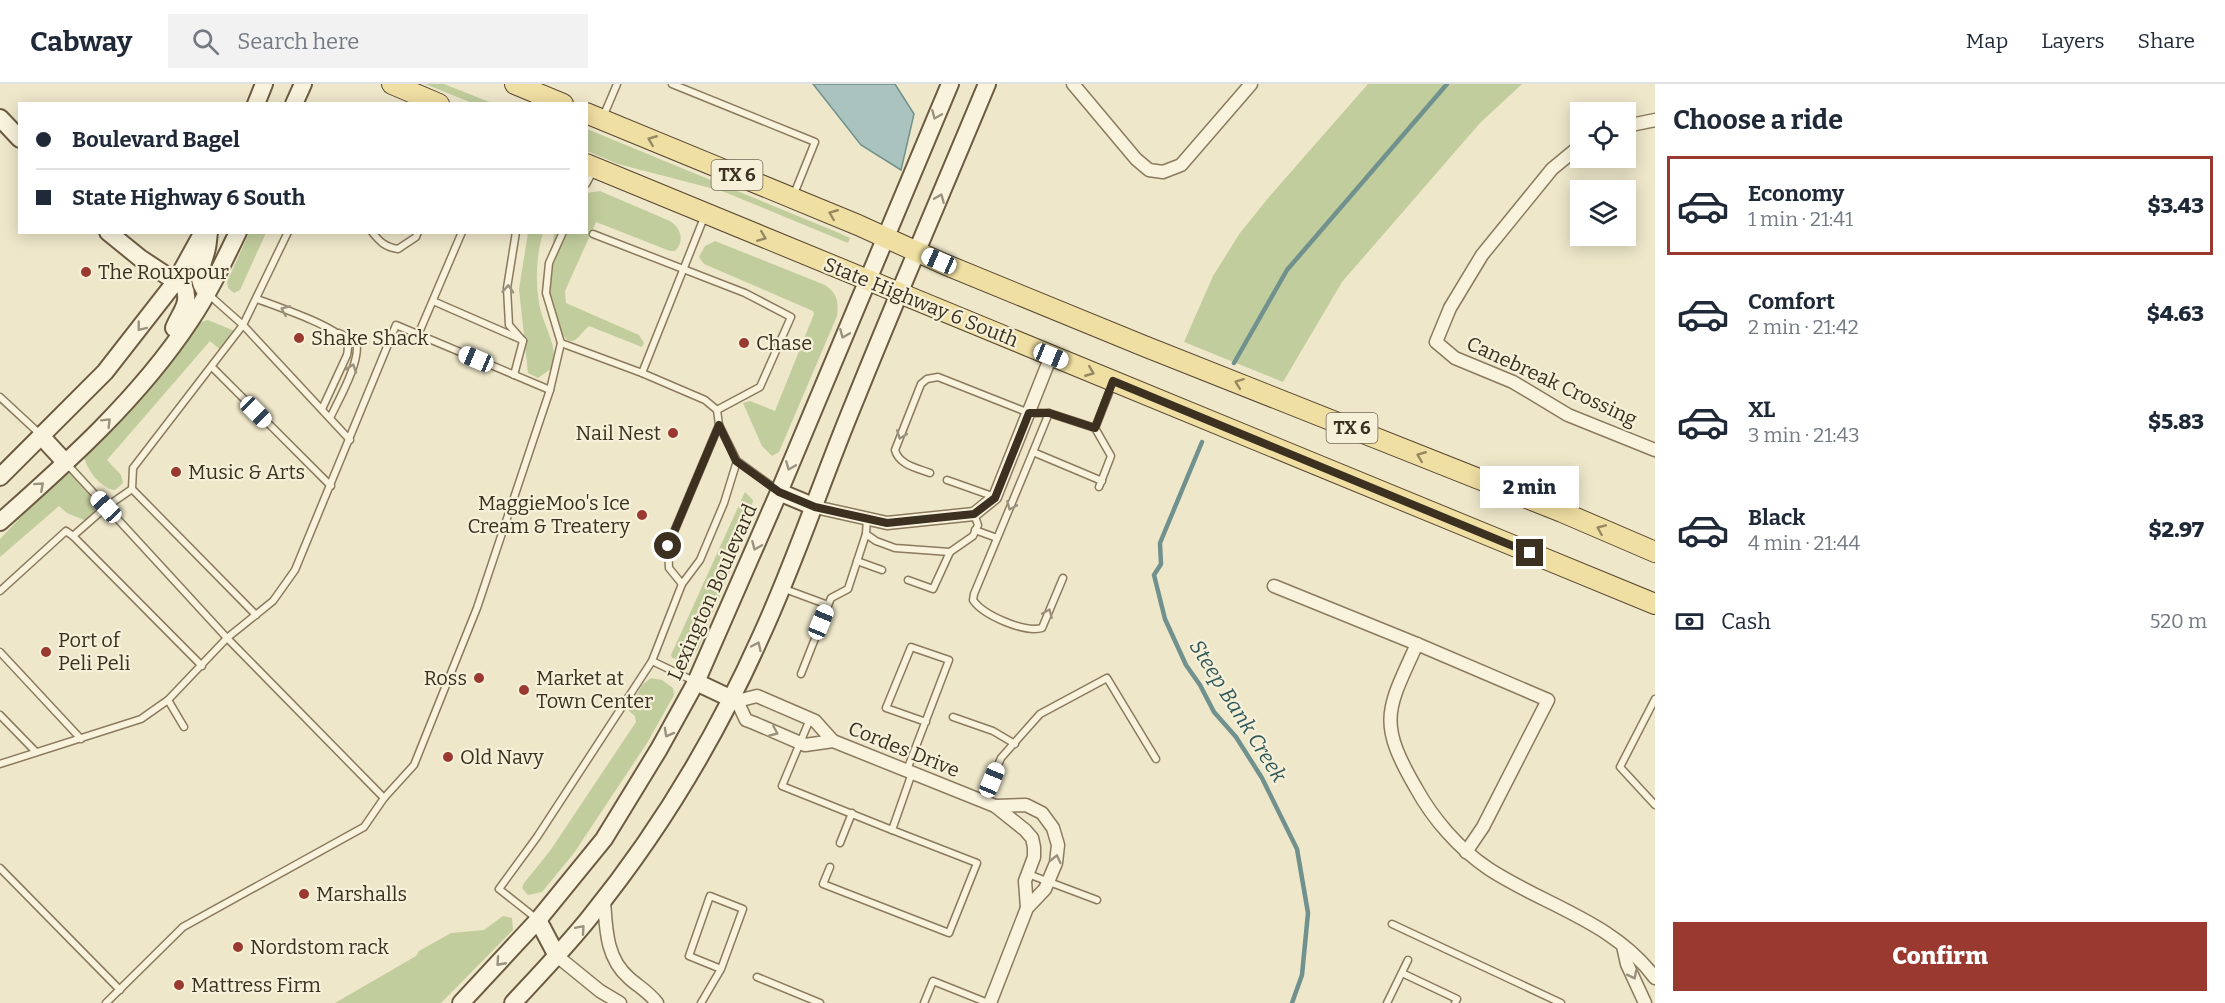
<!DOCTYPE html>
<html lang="en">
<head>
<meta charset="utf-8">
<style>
	:root { --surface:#fff; --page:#f2f2f3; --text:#1f2937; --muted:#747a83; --line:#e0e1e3; --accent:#99392f }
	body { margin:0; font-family:Bitter,serif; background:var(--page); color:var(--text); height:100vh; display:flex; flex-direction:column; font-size:22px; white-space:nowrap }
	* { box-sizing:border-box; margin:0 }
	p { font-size:20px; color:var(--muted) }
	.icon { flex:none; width:33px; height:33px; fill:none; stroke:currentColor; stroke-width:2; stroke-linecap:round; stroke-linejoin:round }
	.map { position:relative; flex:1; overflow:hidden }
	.details { display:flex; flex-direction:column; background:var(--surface); width:570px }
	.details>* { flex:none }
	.top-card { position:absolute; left:18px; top:18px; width:570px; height:132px; border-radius:0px; box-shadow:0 3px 15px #0003; display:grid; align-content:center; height:132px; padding:0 18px; background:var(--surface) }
	.tools { position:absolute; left:1570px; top:18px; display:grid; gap:12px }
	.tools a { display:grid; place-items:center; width:66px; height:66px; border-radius:0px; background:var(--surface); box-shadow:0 3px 15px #0003; font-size:30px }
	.end { position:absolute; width:27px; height:27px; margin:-14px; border:8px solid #3c3121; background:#fff; box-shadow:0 0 0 3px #fff }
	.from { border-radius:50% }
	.bubble { position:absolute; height:42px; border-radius:0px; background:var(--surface); box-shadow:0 3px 15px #0003; font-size:20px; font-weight:800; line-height:42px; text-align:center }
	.car { position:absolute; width:18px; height:36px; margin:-18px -9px; border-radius:8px; box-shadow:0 0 4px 2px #0007; background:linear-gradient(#fff 24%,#345 0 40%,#fff 0 76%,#345 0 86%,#fff 0) }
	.top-card b { display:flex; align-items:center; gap:21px; height:57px; font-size:22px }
	.top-card b+b { border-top:2px solid var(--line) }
	.top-card i { width:15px; height:15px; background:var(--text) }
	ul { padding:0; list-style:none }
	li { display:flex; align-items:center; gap:18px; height:99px; margin:0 12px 9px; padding:0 6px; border:3px solid transparent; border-radius:0px }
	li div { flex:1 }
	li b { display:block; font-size:22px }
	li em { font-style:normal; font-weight:800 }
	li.selected { border-color:var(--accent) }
	li>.icon { width:54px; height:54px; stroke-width:1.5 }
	h2 { padding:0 18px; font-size:27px; line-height:72px }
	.pay { display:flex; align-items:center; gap:15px; height:66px; padding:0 18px; font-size:22px }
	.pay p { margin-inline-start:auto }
	.button { display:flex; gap:12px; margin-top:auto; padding:12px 18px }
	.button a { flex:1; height:69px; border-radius:0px; background:var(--accent); color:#fff; font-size:24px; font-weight:800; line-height:69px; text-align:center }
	header { display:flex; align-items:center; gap:36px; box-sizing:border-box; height:84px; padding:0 30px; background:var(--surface); border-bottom:2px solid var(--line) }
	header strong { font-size:28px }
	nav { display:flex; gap:33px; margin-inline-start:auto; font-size:21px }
	.search { width:420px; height:54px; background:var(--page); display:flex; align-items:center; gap:15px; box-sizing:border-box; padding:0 21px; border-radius:0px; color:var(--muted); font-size:22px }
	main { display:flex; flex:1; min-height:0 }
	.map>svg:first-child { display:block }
	.green { fill:#c2cd9d }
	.water { fill:#aac3be; stroke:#70918d; stroke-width:1.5 }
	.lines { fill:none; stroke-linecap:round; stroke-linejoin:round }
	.stream { stroke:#70918d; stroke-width:4.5 }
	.lane-casing { stroke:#8b7a5e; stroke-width:9 }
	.street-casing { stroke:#8b7a5e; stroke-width:15 }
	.secondary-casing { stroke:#6d5b41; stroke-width:20 }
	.primary-casing { stroke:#594832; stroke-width:22 }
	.lane { stroke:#f9f3dd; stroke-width:6 }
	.street { stroke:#f9f3dd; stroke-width:12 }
	.secondary { stroke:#f9f3dd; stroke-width:16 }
	.primary { stroke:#f0dfa3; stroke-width:20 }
	.oneway { stroke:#9a927f }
	.oneway2 { stroke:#968862 }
	.route { stroke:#3c3121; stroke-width:8 }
	.poi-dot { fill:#99392f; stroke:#f6f0d9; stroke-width:2 }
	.labels { text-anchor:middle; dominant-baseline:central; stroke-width:4.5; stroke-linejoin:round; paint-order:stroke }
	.shield { fill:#f6f0d9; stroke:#746a58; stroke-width:1.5 }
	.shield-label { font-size:18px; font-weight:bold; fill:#3c3121 }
	.poi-label { font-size:20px; fill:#3c3121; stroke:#f6f0d9; text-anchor:start }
	.street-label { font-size:20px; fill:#3c3121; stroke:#f6f0d9 }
	.water-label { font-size:21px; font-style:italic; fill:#31595b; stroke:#f6f0d9 }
</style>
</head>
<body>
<header>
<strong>Cabway</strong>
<div class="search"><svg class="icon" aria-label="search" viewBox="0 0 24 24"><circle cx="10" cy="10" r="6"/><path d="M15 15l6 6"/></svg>Search here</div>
<nav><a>Map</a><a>Layers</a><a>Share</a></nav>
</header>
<main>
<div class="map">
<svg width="1655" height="919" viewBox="0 0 1655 919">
	<rect width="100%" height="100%" fill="#eee7ca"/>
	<g class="green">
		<path d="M425,0H444L492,19H472Z"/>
		<path d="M1368,0H1522L1480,39L1342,198L1283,298L1184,258L1213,192L1240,149L1269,113Z"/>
		<path d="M587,45L839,149L850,154L848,159L722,107L618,80L587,67Z"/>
		<path d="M600,107L670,137C681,144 685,157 675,167H670L596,138L565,207L566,219L639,251L644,259L642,263L589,242C579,250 573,268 561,248L548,205L554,149L586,148L587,109Z"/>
		<path d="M249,149H266L240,206L234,209L228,204L227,198Z"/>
		<path d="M528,149H543C536,172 535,201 540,224C544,243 560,266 552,284L538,294L528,289L519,205Z"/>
		<path d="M715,157L825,201C837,209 839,218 837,232L779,368L772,372L762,362L743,319L750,317L775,327L814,230L813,227L704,180L699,173L705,162Z"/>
		<path d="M208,236L237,248L238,252L223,268L210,257L107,376L121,391L123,399L115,406C100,405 84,382 83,368L197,239Z"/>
		<path d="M65,387L71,390L101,425L89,438L67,429L59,422L0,473V455Z"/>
		<path d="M745,408L753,416L746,448L698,565C690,576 685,578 672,574L671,571Z"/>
		<path d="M651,594L662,596L673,604L674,611L647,659L574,769L542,808L528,811L522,804L524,799L550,767L636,638L635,632L629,627L630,624L642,601Z"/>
		<path d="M503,832L512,834L513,846L441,919H335L416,872L419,867L451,849L484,846Z"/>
	</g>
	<path class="water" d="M813,0H895L914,30L901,86L861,61Z"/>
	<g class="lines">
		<g class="stream">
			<path d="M1234,279L1287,186L1447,0"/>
			<path d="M1202,358L1160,459L1161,480L1154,491L1165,535L1186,581L1200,601L1214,628L1236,653L1262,694L1297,765L1308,829L1302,891L1292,919"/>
		</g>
		<g class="lane-casing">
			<g id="lane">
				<path d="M672,0L815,58L794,110"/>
				<path d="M603,33L617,0"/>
				<path d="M586,100L593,87"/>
				<path d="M288,148L243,241L350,356"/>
				<path d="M372,148C380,158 385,163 398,165L416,153L418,148"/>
				<path d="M516,148L507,204L509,241L523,257"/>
				<path d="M593,150L745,209L791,233L760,303L717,326"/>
				<path d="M208,210L243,241L133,384L132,405L256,531"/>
				<path d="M257,215C278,223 333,241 346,257C349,261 348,266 347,271L322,325"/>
				<path d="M433,217L520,255"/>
				<path d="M418,251L462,148"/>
				<path d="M561,259L642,289L705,316L717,326L719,341L737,377L777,406"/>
				<path d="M212,283L331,402"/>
				<path d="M642,289L705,131"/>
				<path d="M514,291L523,257"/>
				<path d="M0,313L41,351"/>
				<path d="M1049,329L1033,368L1102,397"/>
				<path d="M330,334C338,317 364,272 355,256L339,249"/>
				<path d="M1095,344L1111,372L1099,403"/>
				<path d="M1033,368L974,510L973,516C983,531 1024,549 1042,544L1063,494"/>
				<path d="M67,380L227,554L384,714"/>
				<path d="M930,389C917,384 899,381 895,366L921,300L927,295L938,293L1029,329H1049L1095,344L1112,301"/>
				<path d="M947,396L995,413"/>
				<path d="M867,434L866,450L876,457L895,464L950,468L973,452L978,441L974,430"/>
				<path d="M975,446L997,454"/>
				<path d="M73,452L106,423L132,405"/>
				<path d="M857,477L882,486"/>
				<path d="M908,496L933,505L950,468"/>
				<path d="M682,500L669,484L668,462L719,341"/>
				<path d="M782,504L828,521"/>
				<path d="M0,507L66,447L73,452L202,582"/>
				<path d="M0,568L81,655"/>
				<path d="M801,590L831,514L848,505L866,450"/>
				<path d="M696,598L652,577L682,500L700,476L724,419L737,377"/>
				<path d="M1655,615L1620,683L1655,721"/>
				<path d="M168,616L184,643"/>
				<path d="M0,631L36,668"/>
				<path d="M953,633L993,647L1015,660"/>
				<path d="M810,635L782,702L892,746"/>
				<path d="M0,680L141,635L168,616L227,554L273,517L295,486L396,241L550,306"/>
				<path d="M907,686L949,576L911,563L886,624L926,638"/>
				<path d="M983,717L1001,674L1040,630L1107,594L1156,675"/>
				<path d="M840,759L852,729"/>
				<path d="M830,783L823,800L949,849L977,779L892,746L912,689"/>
				<path d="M0,784L120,906"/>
				<path d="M1028,790L1097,816"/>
				<path d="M537,835L499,805L537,753L652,577"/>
				<path d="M1392,840L1561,919"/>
				<path d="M1402,889L1457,915L1455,919"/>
				<path d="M757,893L820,919"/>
				<path d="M106,919L183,843L364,743L384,714L414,681L477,524L550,306L561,259L546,209L549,179L563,148"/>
				<path d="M701,919L721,885L743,825L710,812L689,872L721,885"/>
				<path d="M924,919L933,897L988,919"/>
				<path d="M1387,919L1408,876"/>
			</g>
		</g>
		<g class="street-casing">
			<g id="street">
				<path d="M1073,0L1136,75L1149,86L1163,88L1181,81L1251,0"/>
				<path d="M1626,42L1655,36"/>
				<path d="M1581,61L1552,85L1482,171L1450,224L1436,258L1455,274L1513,298L1568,331L1655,366"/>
				<path d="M815,423L887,439L974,430L995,413L1051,272"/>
				<path d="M1274,502L1417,560L1548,616L1483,743L1466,768"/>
				<path d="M1417,560C1387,626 1377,637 1416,704C1433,735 1459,765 1489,785C1544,821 1614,838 1655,894"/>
				<path d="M732,615L737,617L757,612L764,615L815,637L833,657L995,722L1025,746L1032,754L1034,763V773L1025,797L1027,824"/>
				<path d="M737,617L746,636L754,639L805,661L833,657"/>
				<path d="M604,816C606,845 606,874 629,894C639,903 649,908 657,919"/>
				<path d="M1623,862L1627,880L1645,919"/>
				<path d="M557,872L600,907L620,919"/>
				<path d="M990,919L1027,824L1045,805L1056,779L1058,761L1053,744L1042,729L1026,721L995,722"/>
			</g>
		</g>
		<g class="secondary-casing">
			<g id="secondary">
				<path d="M256,20L264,0"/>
				<path d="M294,20L303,0"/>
				<path d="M0,34L20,55"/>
				<path d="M108,148L140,174L184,203C191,219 180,229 174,244"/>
				<path d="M207,209C194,194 202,184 206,168C208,162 208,155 209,148"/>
				<path d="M41,352L66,379"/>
				<path d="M0,393L105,288L176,197L203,148"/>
				<path d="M779,408L815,423"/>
				<path d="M0,438C69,377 139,314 190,237C209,209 223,179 238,148"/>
				<path d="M696,598L732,615"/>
				<path d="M538,836L557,872"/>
				<path d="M461,919L538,836L604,755L659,665L696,598L779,408L950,0"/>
				<path d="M513,919C539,891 566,863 590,833C659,748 716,653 761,552C796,476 822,396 854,319C897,212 943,106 987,0"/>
			</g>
		</g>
		<g class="primary-casing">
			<g id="primary">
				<path d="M392,0L439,20"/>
				<path d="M515,0L563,20"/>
				<path d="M586,29L858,141L944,180L1144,262L1562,428L1655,468"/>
				<path d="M586,80L1655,520"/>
			</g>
		</g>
		<use href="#lane" class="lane"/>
		<use href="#street" class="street"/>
		<use href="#secondary" class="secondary"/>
		<use href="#primary" class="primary"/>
	</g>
	<defs><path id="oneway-chevron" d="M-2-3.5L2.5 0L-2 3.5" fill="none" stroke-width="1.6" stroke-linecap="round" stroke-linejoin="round" transform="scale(1.5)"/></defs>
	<g class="oneway">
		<use href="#oneway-chevron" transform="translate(936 31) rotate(113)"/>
		<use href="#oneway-chevron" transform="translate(940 114) rotate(-68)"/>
		<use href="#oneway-chevron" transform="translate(508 205) rotate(-87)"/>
		<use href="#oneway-chevron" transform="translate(285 226) rotate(-157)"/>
		<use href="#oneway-chevron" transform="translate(141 243) rotate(128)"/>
		<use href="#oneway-chevron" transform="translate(844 250) rotate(113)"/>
		<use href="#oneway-chevron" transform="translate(352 284) rotate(-71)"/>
		<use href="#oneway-chevron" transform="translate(107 338) rotate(-45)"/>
		<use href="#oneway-chevron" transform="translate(901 351) rotate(110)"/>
		<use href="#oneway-chevron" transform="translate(790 382) rotate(112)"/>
		<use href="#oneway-chevron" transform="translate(40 402) rotate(-42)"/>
		<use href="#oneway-chevron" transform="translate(1011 422) rotate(113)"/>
		<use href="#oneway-chevron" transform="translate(756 462) rotate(113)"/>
		<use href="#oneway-chevron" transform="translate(1048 529) rotate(-67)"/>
		<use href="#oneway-chevron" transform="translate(757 562) rotate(-65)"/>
		<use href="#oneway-chevron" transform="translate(774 648) rotate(23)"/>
		<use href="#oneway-chevron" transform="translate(668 649) rotate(119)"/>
		<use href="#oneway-chevron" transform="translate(1056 775) rotate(-77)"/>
		<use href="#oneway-chevron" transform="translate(581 845) rotate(-49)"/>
		<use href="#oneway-chevron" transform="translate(500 878) rotate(132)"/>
		<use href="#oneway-chevron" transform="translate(1633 891) rotate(63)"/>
	</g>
	<g class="oneway2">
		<use href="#oneway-chevron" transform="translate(652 56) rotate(-158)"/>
		<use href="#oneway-chevron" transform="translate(833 130) rotate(-158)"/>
		<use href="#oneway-chevron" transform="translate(762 153) rotate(22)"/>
		<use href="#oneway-chevron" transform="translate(1090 288) rotate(22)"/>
		<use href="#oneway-chevron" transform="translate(1239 299) rotate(-159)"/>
		<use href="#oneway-chevron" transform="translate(1421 372) rotate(-158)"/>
		<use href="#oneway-chevron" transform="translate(1601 445) rotate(-157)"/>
	</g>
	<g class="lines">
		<path class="route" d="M668,462L719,341L736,377L779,408L815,423L887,439L974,430L995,414L1029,329H1049L1095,344L1113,297L1530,469"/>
	</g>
	<g class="poi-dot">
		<circle cx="86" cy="188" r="6"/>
		<circle cx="299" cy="254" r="6"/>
		<circle cx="744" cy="259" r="6"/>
		<circle cx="673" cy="349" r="6"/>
		<circle cx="176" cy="388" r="6"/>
		<circle cx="642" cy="431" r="6"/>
		<circle cx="46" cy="568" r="6"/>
		<circle cx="479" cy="594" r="6"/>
		<circle cx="524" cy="606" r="6"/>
		<circle cx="448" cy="673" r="6"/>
		<circle cx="304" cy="810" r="6"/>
		<circle cx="238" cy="863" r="6"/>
		<circle cx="179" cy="901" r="6"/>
	</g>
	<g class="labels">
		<g class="shield">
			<rect x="711.5" y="76" width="51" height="30" rx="4.5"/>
			<rect x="1326.5" y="329" width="51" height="30" rx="4.5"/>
		</g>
		<g class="shield-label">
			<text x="737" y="91">TX 6</text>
			<text x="1352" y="344">TX 6</text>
		</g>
		<g class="poi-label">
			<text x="98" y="188">The Rouxpour</text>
			<text x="311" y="254">Shake Shack</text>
			<text x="756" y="259">Chase</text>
			<text x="661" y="349" text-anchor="end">Nail Nest</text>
			<text x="188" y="388">Music &amp; Arts</text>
			<text x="630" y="419" text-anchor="end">MaggieMoo's Ice<tspan x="630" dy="23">Cream &amp; Treatery</tspan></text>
			<text x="58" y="556">Port of<tspan x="58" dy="23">Peli Peli</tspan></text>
			<text x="467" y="594" text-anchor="end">Ross</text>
			<text x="536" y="594">Market at<tspan x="536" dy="23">Town Center</tspan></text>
			<text x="460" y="673">Old Navy</text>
			<text x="316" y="810">Marshalls</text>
			<text x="250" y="863">Nordstom rack</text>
			<text x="191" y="901">Mattress Firm</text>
		</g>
		<g class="street-label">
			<text transform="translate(921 218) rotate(22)">State Highway 6 South</text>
			<text transform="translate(1552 297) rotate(25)">Canebreak Crossing</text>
			<text transform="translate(712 508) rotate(-66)">Lexington Boulevard</text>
			<text transform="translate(904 665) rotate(22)">Cordes Drive</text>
		</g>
		<g class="water-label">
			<text transform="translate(1238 627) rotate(58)">Steep Bank Creek</text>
		</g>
	</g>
</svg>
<div class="tools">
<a><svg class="icon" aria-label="locate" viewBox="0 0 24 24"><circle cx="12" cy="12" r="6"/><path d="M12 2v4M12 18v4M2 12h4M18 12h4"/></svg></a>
<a><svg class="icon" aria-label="layers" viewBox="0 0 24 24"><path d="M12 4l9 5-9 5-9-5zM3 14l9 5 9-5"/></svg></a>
</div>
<i class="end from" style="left:668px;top:462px"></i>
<i class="end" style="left:1530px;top:469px"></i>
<div class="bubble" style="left:1480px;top:382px;width:99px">2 min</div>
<i class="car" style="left:939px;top:177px;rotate:294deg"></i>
<i class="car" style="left:1051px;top:272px;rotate:112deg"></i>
<i class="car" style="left:476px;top:275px;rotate:293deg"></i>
<i class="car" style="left:256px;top:328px;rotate:135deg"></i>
<i class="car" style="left:106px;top:423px;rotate:317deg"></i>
<i class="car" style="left:821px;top:538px;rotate:22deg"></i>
<i class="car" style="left:992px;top:696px;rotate:22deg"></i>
<div class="top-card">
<b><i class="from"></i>Boulevard Bagel</b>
<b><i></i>State Highway 6 South</b>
</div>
</div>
<section class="details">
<h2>Choose a ride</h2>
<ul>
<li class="selected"><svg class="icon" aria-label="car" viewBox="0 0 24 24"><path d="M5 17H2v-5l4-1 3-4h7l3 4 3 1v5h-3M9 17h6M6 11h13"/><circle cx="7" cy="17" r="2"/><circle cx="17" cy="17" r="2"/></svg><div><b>Economy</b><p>1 min · 21:41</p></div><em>$3.43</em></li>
<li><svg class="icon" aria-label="car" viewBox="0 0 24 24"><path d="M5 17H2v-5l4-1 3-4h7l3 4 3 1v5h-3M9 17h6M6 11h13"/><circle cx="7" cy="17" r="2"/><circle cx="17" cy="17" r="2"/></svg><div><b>Comfort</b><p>2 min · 21:42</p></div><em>$4.63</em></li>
<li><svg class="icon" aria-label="car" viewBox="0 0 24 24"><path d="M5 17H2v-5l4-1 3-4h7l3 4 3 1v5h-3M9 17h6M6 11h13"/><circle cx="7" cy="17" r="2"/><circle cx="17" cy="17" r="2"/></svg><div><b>XL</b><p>3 min · 21:43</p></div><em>$5.83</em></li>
<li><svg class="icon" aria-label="car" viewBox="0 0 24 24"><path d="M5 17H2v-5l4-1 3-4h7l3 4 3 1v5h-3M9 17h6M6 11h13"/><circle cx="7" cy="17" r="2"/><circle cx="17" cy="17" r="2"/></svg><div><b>Black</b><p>4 min · 21:44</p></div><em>$2.97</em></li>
</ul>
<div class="pay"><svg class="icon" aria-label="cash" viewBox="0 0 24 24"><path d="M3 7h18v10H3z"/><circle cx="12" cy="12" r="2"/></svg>Cash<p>520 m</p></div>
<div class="button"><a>Confirm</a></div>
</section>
</main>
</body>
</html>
